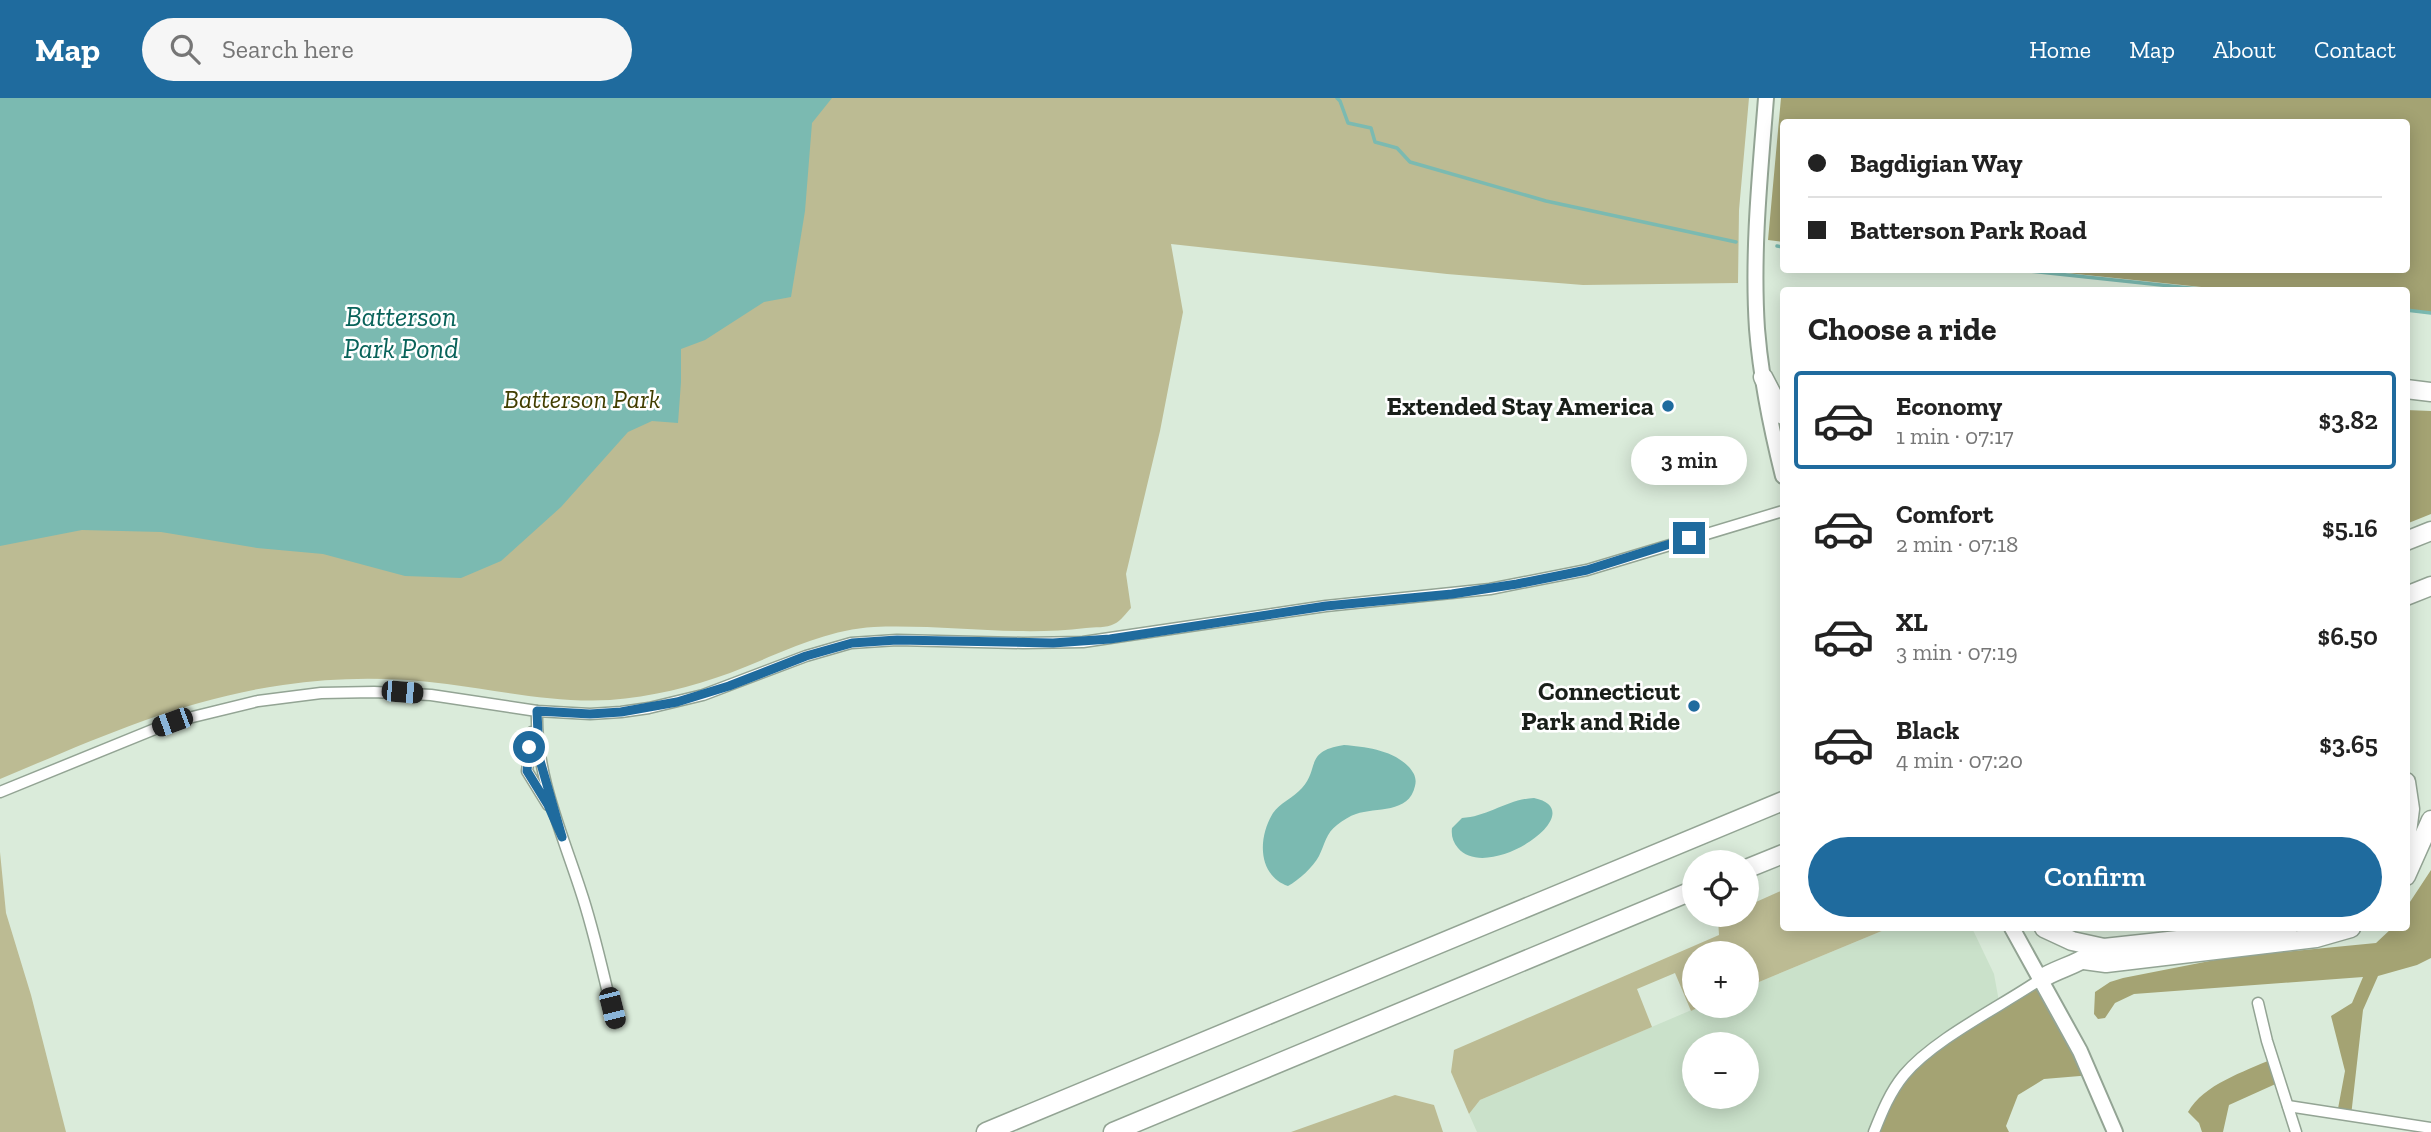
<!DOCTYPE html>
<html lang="en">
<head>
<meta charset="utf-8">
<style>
	:root { --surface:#fff; --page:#f6f6f6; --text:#222; --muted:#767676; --line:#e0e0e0; --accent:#1f6b9e }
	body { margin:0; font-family:"Zilla Slab",serif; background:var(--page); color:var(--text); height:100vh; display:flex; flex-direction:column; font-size:26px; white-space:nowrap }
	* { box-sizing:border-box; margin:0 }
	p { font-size:23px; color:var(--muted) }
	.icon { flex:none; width:38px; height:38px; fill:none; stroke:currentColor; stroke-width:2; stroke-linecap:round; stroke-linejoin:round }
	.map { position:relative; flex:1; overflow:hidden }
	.sheet { position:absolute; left:1780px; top:189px; width:630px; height:644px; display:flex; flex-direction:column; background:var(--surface); border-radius:7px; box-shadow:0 4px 18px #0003 }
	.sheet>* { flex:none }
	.banner { position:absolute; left:1780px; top:21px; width:630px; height:154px; border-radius:7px; box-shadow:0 4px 18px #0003; display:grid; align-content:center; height:154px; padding:0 28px; background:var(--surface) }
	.fabs { position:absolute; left:1682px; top:752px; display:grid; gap:14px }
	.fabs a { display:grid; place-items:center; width:77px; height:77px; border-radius:50%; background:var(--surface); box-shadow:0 4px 18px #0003; font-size:35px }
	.end { position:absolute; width:32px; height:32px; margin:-16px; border:9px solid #1f6b9e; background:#fff; box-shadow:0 0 0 4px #fff }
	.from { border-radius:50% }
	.bubble { position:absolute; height:49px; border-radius:24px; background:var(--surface); box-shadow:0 4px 18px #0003; font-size:23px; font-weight:600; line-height:49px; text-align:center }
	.car { position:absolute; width:21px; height:42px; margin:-21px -10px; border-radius:9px; box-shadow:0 0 5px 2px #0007; background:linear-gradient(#222 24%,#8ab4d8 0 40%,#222 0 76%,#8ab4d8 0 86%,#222 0) }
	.banner b { display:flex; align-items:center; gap:24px; height:66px; font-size:26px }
	.banner b+b { border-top:2px solid var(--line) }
	.banner i { width:18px; height:18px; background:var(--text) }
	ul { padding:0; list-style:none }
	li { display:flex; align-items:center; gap:21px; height:98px; margin:0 14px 10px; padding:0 14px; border:4px solid transparent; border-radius:7px }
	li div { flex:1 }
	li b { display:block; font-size:26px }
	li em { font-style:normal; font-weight:600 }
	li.on { border-color:var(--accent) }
	li>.icon { width:63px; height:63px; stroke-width:1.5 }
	h2 { padding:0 28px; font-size:32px; line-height:84px }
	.action { display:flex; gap:14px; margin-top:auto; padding:14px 28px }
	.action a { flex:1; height:80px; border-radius:42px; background:var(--accent); color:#fff; font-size:28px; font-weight:600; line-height:80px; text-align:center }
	header { display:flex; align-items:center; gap:42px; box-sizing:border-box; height:98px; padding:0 35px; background:var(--accent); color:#fff }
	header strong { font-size:33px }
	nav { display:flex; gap:38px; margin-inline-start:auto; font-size:24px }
	.search { width:490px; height:63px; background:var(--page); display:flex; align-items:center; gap:18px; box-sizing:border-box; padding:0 24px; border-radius:38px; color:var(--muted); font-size:26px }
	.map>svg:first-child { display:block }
	.built { fill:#cae1ca; fill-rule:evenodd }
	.green { fill:#bcbb93 }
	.forest { fill:#a4a373 }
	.water { fill:#7bbab1 }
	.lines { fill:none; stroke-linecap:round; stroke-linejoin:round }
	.stream { stroke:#7bbab1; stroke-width:3.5 }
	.minor-casing { stroke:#93a494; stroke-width:13 }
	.secondary-casing { stroke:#93a494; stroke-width:18 }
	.motorway-casing { stroke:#93a494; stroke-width:21 }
	.minor { stroke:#fff; stroke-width:10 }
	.secondary { stroke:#fff; stroke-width:14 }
	.motorway { stroke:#fff; stroke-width:18 }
	.route { stroke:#1f6b9e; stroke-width:9 }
	.poi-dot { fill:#1f6b9e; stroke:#fff; stroke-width:2.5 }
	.labels { text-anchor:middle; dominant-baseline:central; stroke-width:5; stroke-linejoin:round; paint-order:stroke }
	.park-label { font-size:26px; font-style:italic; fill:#413e00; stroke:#fff }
	.poi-label { font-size:26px; font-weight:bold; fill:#191f19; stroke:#fff; text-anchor:end }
	.water-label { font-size:28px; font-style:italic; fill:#09635a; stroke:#fff }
</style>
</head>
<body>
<header>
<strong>Map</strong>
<div class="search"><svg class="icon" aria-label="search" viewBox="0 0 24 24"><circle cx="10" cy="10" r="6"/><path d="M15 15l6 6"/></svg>Search here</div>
<nav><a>Home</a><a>Map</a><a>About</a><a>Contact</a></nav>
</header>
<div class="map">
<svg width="2431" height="1034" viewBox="0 0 2431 1034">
	<rect width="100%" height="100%" fill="#daebda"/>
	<path class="built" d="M1889,830H1972L1994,876L2000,909L1878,1034H1477L1469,1016L1480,1002L1701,908H1746L1747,889ZM1694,947H1746V999H1694Z"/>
	<g class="green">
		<path d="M0,0H1749L1739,112L1738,185L1583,187L1447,176L1171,146L1183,214L1160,333L1126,476L1131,510C1126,515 1121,523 1114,526C1107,530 1094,529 1086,530C1016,539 945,526 874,529C823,532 777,557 730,575C691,589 651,599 610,602C554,605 502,593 447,586C393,579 337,579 283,587C182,601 93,642 0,681Z"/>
		<path d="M0,754L6,815L31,897L66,1034H0Z"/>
		<path d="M1783,792V830H1889L1747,889L1746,856H1694V908H1701L1691,913L1675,875L1637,891L1652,929L1480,1002L1469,1016L1451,974L1454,952L1719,837L1718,821L1726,817H1746L1747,808Z"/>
		<path d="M1395,997L1434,1007L1443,1034H1291Z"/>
	</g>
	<g class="forest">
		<path d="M1781,0H2431V215L2406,212V192H2230L2038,172H2406V24H1783V144L1768,142Z"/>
		<path d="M2406,312L2431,313V416L2406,426Z"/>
		<path d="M2431,772V860L2417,867L2378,878L2363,912L2351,1018L2337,1016L2345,973L2331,918L2352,905L2363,879L2134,896L2115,905L2105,920L2098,921L2094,916L2095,894L2110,884L2123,880L2230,859L2376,845L2392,830H2406V810Z"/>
		<path d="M2041,881L2092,977L2044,981L2018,997L2006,1028L2009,1034H1878L1895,993L1921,962Z"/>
		<path d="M2272,961L2280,984L2229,1007L2223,1034H2202L2199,1025L2188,1014C2204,986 2244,974 2272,961Z"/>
	</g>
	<g class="water">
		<path d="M0,0H832L812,25L805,113L791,199L764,204L705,242L681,251V284L678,325L652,323L628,334L561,409L501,463L461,480L405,478L323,456L257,450L161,434L82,432L0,448Z"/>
		<path d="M1344,647C1366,649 1393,652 1409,669C1414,675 1417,680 1415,688C1409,716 1376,709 1356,716C1350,718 1343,722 1337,727C1326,735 1325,746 1319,758C1313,769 1299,782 1288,788C1257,777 1258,739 1273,715C1280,705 1293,700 1302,690C1320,670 1304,653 1344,647Z"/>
		<path d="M1534,700C1595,713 1488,786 1458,750C1453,744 1451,738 1452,730L1462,720C1487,719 1508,701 1534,700Z"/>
	</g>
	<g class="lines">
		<g class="stream">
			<path d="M1337,0L1340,3L1348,25L1371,30L1375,44L1397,50L1410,64L1546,103L1736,144"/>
			<path d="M1777,148L1783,149"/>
			<path d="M2020,172L2208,192"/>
			<path d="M2406,212L2431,215"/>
		</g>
		<g class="minor-casing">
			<g id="minor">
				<path d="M537,613C535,678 564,739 583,800C596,841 605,883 615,925"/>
				<path d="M532,634L527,673L548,707"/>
				<path d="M0,694L172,624L258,603L321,595L374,594L431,597L537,613L590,616L621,614L649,610L703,597L806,558L851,545L897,542L1023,545L1083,544L1326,508L1490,491L1587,472L1783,413"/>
				<path d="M2258,905L2267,943L2296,1034"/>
				<path d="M2288,1008L2431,1030"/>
				<path d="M1874,1034C1882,1014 1890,994 1904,977C1934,941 2000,909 2041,881"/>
			</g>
		</g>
		<g class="secondary-casing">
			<g id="secondary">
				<path d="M1766,0C1760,76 1752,154 1757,231C1761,281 1771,330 1783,378"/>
				<path d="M2012,830L2080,953L2115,1034"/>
			</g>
		</g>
		<g class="motorway-casing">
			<g id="motorway">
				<path d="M1763,279L1783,317"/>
				<path d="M2406,291L2431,294"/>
				<path d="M2406,443L2431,433"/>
				<path d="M2406,498L2431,488"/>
				<path d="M2406,684L2410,711L2406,742"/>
				<path d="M1746,771L1783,756"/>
				<path d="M2406,778L2431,722"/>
				<path d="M2044,830L2072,843L2104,850L2288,830"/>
				<path d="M2084,862L2106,865L2316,840L2351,830"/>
				<path d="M2041,881C2056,871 2077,867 2091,856"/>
				<path d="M986,1034L1783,703"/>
				<path d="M1113,1034L1694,792"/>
			</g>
		</g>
		<use href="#minor" class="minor"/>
		<use href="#secondary" class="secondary"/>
		<use href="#motorway" class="motorway"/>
	</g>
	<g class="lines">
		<path class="route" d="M529,649L527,673L548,707L562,739L539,659L537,613L590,616L621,614L677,604L729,588L806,558L852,545L897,542L1053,545L1110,541L1326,508L1452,496L1517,486L1587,472L1689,440"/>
	</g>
	<g class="poi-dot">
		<circle cx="1668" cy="308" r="7"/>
		<circle cx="1694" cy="608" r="7"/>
	</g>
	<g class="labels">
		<g class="park-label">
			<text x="582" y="301">Batterson Park</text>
		</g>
		<g class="poi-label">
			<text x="1654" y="308">Extended Stay America</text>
			<text x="1680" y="593">Connecticut<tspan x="1680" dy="30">Park and Ride</tspan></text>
		</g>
		<g class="water-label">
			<text x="401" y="218">Batterson<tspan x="401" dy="32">Park Pond</tspan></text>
		</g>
	</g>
</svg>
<div class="fabs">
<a><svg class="icon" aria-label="locate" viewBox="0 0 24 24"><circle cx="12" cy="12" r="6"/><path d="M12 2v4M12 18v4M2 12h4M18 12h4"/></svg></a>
<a>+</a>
<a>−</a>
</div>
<i class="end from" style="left:529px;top:649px"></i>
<i class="end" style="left:1689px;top:440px"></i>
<div class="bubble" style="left:1631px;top:338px;width:116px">3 min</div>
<i class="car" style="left:402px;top:594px;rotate:95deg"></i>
<i class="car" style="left:172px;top:624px;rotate:250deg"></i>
<i class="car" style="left:612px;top:910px;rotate:166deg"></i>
<div class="banner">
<b><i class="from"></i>Bagdigian Way</b>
<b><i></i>Batterson Park Road</b>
</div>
<section class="sheet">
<h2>Choose a ride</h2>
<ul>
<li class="on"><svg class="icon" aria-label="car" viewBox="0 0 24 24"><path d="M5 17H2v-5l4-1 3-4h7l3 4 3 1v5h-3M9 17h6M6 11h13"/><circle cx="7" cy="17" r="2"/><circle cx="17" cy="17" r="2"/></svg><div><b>Economy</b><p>1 min · 07:17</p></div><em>$3.82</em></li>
<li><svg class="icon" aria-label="car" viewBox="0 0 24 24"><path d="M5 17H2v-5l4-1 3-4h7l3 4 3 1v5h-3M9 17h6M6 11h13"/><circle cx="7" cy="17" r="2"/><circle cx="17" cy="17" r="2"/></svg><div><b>Comfort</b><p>2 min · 07:18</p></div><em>$5.16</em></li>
<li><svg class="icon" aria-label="car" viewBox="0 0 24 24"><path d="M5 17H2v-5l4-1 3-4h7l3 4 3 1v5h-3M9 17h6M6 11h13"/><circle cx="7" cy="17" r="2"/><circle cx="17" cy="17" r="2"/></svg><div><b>XL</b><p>3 min · 07:19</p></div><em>$6.50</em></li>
<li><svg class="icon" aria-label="car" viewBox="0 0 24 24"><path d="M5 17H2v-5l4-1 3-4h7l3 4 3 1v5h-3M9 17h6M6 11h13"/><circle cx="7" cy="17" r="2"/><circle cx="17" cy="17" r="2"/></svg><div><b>Black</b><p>4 min · 07:20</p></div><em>$3.65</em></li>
</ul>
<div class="action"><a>Confirm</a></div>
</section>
</div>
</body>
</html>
